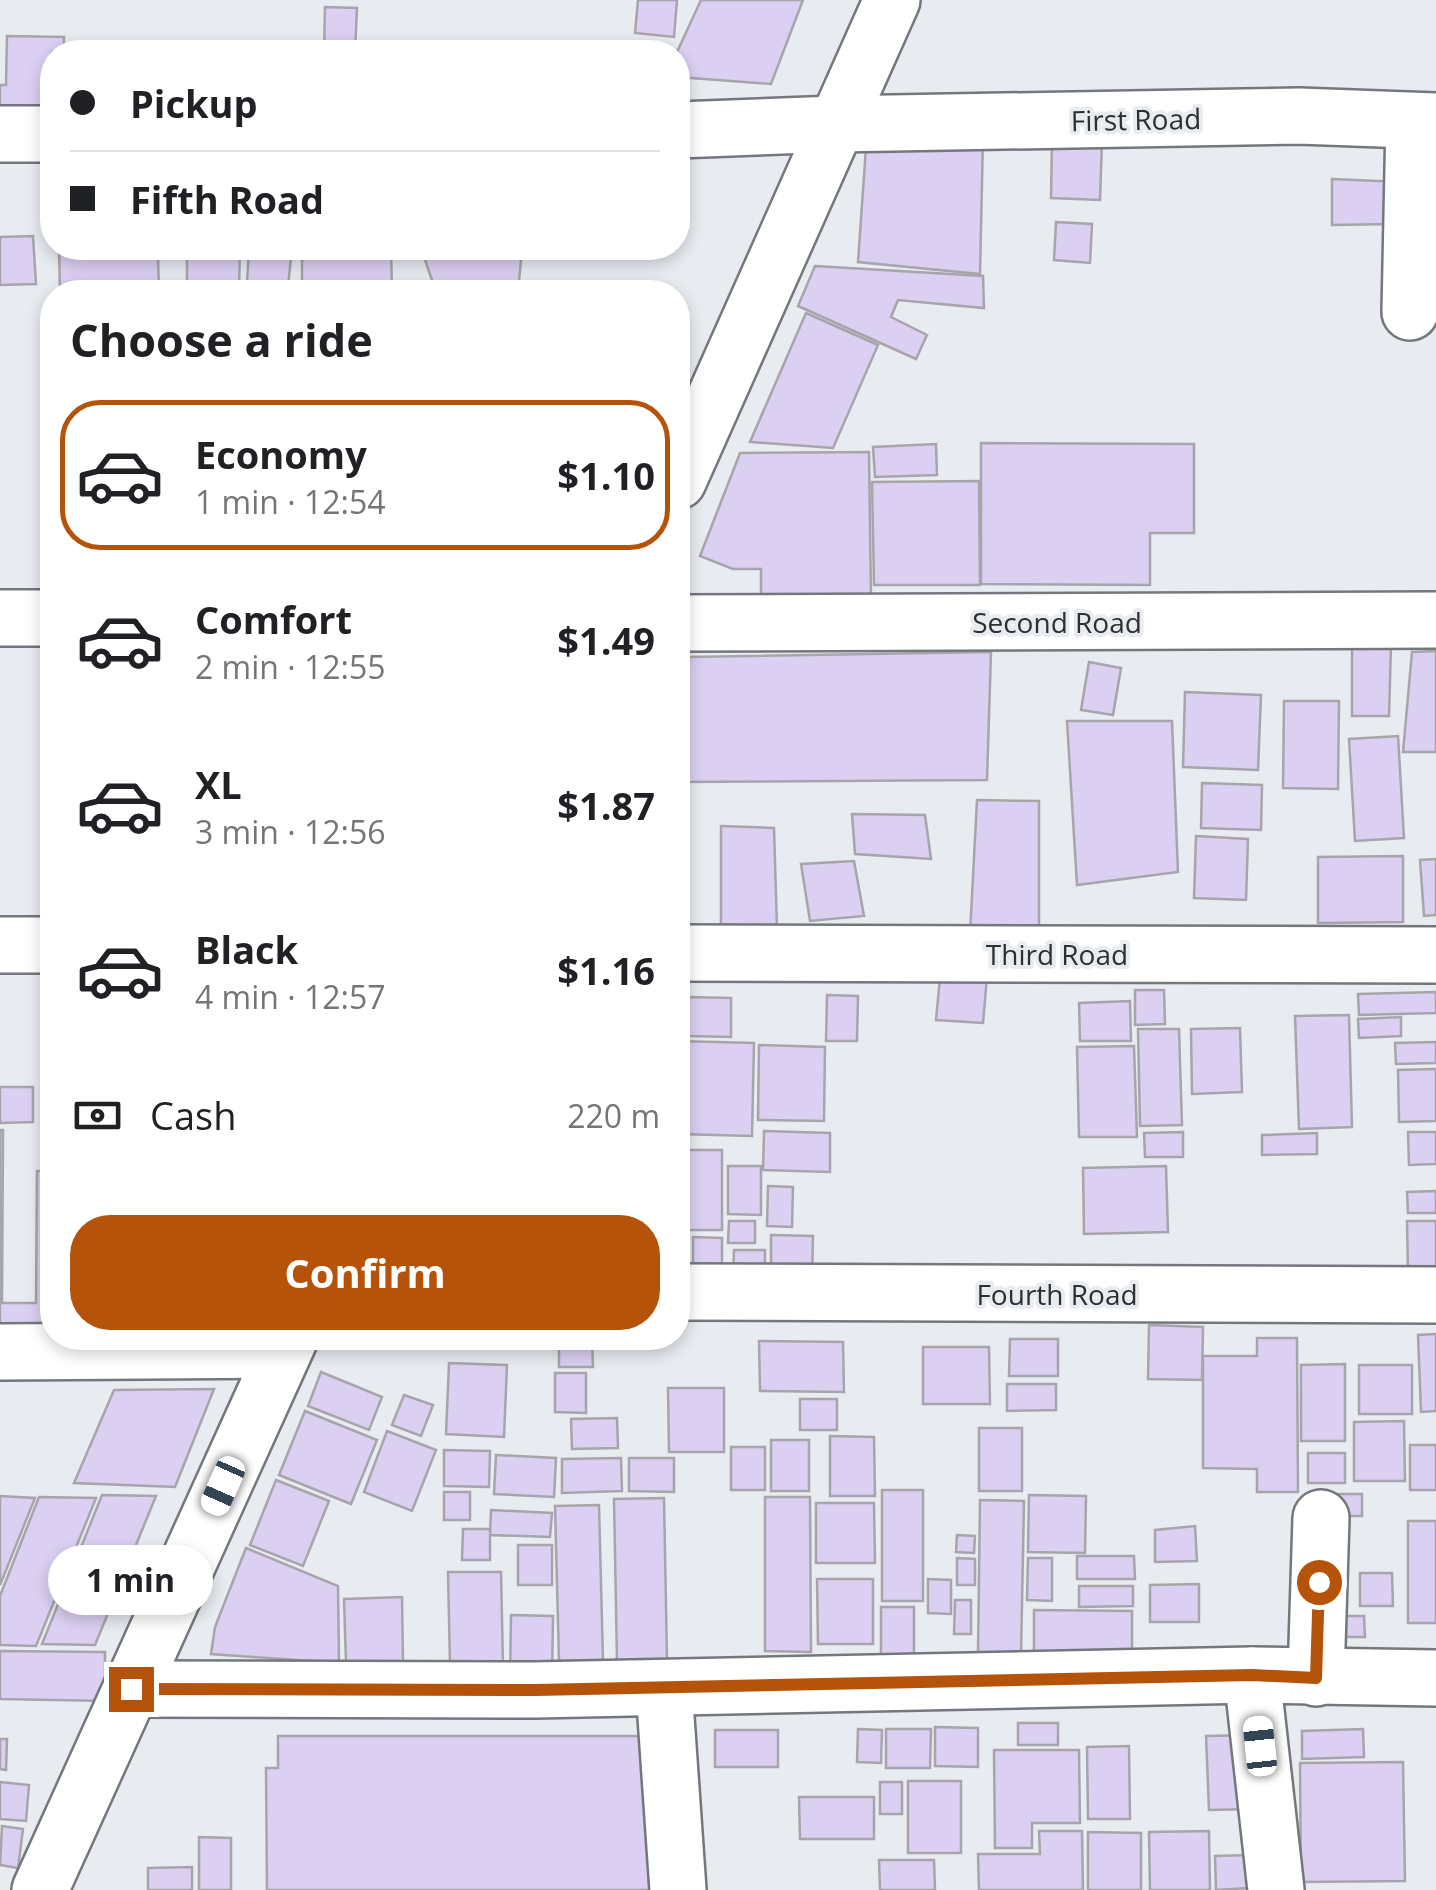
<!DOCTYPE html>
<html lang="en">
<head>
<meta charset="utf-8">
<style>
	:root { --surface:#fff; --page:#f2f2f2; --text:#202124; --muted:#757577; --line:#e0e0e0; --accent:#b45309 }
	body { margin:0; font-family:"Open Sans",sans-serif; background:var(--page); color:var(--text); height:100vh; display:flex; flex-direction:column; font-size:38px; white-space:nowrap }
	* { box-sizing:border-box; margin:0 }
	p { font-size:32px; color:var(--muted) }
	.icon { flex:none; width:55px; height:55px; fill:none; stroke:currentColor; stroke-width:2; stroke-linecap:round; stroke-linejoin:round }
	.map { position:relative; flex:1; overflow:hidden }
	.panel { position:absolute; left:40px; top:280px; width:650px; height:1070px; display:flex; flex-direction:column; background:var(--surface); border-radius:40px; box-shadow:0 5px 15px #0003 }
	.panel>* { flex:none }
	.hud { position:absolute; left:40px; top:40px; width:650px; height:220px; border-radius:40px; box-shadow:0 5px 15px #0003; display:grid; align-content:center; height:220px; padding:0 30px; background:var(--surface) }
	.end { position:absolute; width:45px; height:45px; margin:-22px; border:12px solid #b45309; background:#fff; box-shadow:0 0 0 5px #fff }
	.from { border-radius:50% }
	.bubble { position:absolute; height:70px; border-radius:35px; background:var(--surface); box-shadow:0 5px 15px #0003; font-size:32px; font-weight:700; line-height:70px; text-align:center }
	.car { position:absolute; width:30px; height:60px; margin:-30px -15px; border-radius:12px; box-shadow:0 0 8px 2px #0007; background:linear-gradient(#fff 24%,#345 0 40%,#fff 0 76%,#345 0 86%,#fff 0) }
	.hud b { display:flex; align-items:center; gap:35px; height:95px; font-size:38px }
	.hud b+b { border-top:2px solid var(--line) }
	.hud i { width:25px; height:25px; background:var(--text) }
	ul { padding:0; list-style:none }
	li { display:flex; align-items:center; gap:30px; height:150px; margin:0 20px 15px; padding:0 10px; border:5px solid transparent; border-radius:40px }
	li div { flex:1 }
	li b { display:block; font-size:38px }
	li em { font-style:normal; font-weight:700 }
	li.current { border-color:var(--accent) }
	li>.icon { width:90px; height:90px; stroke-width:1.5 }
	h2 { padding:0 30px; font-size:45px; line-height:120px }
	.pay { display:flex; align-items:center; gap:25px; height:110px; padding:0 30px; font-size:38px }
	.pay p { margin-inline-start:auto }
	.action { display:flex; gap:20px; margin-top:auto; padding:20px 30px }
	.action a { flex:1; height:115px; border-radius:40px; background:var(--accent); color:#fff; font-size:40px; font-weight:700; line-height:115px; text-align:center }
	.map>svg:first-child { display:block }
	.building { fill:#dbcff2; stroke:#a7a5ab; stroke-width:2.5 }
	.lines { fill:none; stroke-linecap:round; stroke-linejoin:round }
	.minor-casing { stroke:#74777c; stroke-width:60 }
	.minor { stroke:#fff; stroke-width:55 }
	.route { stroke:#b45309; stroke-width:12 }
	.labels { text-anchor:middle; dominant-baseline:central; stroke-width:8; stroke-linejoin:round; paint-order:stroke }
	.street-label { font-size:28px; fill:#2e2f31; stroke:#e8ebf0 }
</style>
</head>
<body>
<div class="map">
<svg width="1436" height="1890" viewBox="0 0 1436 1890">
	<rect width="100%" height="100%" fill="#e8ebf0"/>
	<g class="building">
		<path d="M638,0H677L674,37L635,33Z"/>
		<path d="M701,0H803L771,84L678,77L677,52Z"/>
		<path d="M325,7L357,8L355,52H324Z"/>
		<path d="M7,36L64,37V52H52V127L0,126V85H6Z"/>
		<path d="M867,133L983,138L980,274L858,262Z"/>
		<path d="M1052,139L1102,141L1100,200L1051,198Z"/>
		<path d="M1332,179L1401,182L1395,224L1332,225Z"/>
		<path d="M1056,222L1092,224L1090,263L1054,260Z"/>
		<path d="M33,236L36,284L0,285V237Z"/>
		<path d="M59,248H89L90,257L98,248H139L143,258L158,257L159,292H60Z"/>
		<path d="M187,248H240L239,289L187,288Z"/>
		<path d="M249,248H292L288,287L247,283Z"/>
		<path d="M302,248H391L392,292H302Z"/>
		<path d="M421,248L522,249L518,292H436Z"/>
		<path d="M815,266L983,276L984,308L898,300L891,317L927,335L916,359L798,306Z"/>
		<path d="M806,313L878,345L833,448L750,442Z"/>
		<path d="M48,373L52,374V471H51Z"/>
		<path d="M981,443L1194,444V533H1150V585L981,584Z"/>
		<path d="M936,444L937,475L875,477L873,447Z"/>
		<path d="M869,452L871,598L761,599V569H733L700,556L740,453Z"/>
		<path d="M979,481L980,585H874L872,482Z"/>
		<path d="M1352,644L1391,645L1389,716H1352Z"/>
		<path d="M1436,651V752H1403L1412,652Z"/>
		<path d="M991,652L987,780L678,782V747H687L689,657Z"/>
		<path d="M1089,662L1121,668L1113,715L1081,710Z"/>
		<path d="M1185,692L1261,695L1258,770L1183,767Z"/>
		<path d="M1284,701H1339L1338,789L1283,788Z"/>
		<path d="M1067,721H1172L1178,872L1077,885Z"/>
		<path d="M1398,736L1404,838L1355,841L1349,739Z"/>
		<path d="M1202,783L1262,785L1261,830L1201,828Z"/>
		<path d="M977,800L1039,801V925L970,934Z"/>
		<path d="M852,814L925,815L931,859L855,854Z"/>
		<path d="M721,826L774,828L777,929L721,927Z"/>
		<path d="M1196,836L1248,839L1246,900L1194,898Z"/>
		<path d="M1403,856V922L1318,923V857Z"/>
		<path d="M1436,859V915L1424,916L1420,860Z"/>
		<path d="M854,861L864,916L810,921L801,864Z"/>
		<path d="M987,977L983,1023L936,1020L940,978Z"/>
		<path d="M49,986H52V1071H48Z"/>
		<path d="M1135,990H1164L1165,1024L1135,1025Z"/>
		<path d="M1436,992V1013L1359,1015L1358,994Z"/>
		<path d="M827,995L858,996L857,1041H826Z"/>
		<path d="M688,997L731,998V1037L688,1036Z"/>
		<path d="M1130,1001L1131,1041H1080L1079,1003Z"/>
		<path d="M1349,1015L1352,1127L1299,1129L1295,1016Z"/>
		<path d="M1401,1017V1036L1359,1038L1358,1019Z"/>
		<path d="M1240,1028L1242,1092L1192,1094L1191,1029Z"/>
		<path d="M1138,1029H1179L1182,1125L1140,1126Z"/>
		<path d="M678,1041L754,1043L752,1136L678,1134Z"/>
		<path d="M1436,1042V1063L1396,1064L1395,1043Z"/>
		<path d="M759,1045L825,1047L824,1121L758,1120Z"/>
		<path d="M1134,1046L1137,1137H1079L1077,1047Z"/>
		<path d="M1436,1069V1121L1399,1122L1398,1070Z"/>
		<path d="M48,1077H52V1123H47Z"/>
		<path d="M0,1087H33V1122L0,1123Z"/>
		<path d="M0,1130H3L2,1303H36L37,1171H52V1338L0,1348Z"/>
		<path d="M764,1131L830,1133V1172L763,1170Z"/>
		<path d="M1183,1132V1157H1145L1144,1133Z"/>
		<path d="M1408,1132H1436V1164L1409,1165Z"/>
		<path d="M1317,1133V1154L1262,1155V1135Z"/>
		<rect x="678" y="1150" width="44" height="80"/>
		<path d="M728,1166H761V1215L728,1214Z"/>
		<path d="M1166,1166L1168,1232L1084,1234L1083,1168Z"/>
		<path d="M768,1186L793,1187L792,1227L767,1226Z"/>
		<path d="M1436,1191V1213H1408L1407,1192Z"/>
		<path d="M729,1221H755V1243H728Z"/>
		<path d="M1407,1221H1436V1273L1408,1274Z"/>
		<path d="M771,1235L813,1236L812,1283L771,1282Z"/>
		<path d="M693,1237L722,1238V1266H693Z"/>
		<path d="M734,1250H765V1284L733,1283Z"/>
		<path d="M1149,1325L1203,1327L1202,1380L1148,1379Z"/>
		<path d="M1436,1334V1411L1421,1412L1418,1335Z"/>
		<path d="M1257,1338H1297L1298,1492H1257V1469L1203,1468V1356H1257Z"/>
		<path d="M1010,1339H1058V1376H1009Z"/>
		<path d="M759,1341L843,1342L844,1392L760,1391Z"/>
		<path d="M559,1342H592L593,1367H559Z"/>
		<path d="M923,1347H989L990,1404H923Z"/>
		<path d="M449,1363L507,1365L504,1437L446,1434Z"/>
		<path d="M1345,1364V1441H1301V1365Z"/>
		<rect x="1359" y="1365" width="53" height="49"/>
		<path d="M321,1372L382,1397L369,1430L308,1406Z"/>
		<path d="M555,1373H586V1413L555,1412Z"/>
		<path d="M1007,1384H1056V1410L1007,1411Z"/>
		<path d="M668,1388H724V1452H669Z"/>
		<path d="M214,1389L175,1487L74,1483L114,1390Z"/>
		<path d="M404,1395L433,1405L421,1436L392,1425Z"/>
		<rect x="800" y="1399" width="37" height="31"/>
		<path d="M305,1411L377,1440L351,1504L279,1475Z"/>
		<path d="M617,1418L618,1448L572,1449L571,1419Z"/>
		<path d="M1404,1421L1405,1481H1354V1422Z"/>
		<rect x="979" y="1428" width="43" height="63"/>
		<path d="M387,1431L436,1450L412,1511L364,1492Z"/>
		<path d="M830,1436L874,1437L875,1496H830Z"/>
		<rect x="771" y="1440" width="38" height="51"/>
		<rect x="1410" y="1445" width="26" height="45"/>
		<rect x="731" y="1447" width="34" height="43"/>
		<path d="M444,1450L490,1451L489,1487L444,1486Z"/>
		<rect x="1308" y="1453" width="37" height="30"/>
		<path d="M496,1455L556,1458L554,1497L494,1494Z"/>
		<path d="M621,1458L622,1491L562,1493V1459Z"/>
		<path d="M629,1458H674V1492L629,1491Z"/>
		<path d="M276,1480L329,1501L303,1566L250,1545Z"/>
		<rect x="882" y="1490" width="41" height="111"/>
		<rect x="444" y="1492" width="26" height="28"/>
		<rect x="1332" y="1494" width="30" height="22"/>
		<path d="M102,1495L156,1496L95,1645L42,1644Z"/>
		<path d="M1029,1495L1086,1496L1085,1553L1028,1552Z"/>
		<path d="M0,1496L35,1498L0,1585Z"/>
		<path d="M39,1497L96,1498L36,1646L0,1645V1596Z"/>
		<path d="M765,1497H810L811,1652L765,1651Z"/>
		<path d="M664,1498L667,1660L617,1661L614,1499Z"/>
		<path d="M980,1500L1024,1501L1021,1656L978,1655Z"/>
		<path d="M816,1503H874L875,1563H816Z"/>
		<path d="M599,1505L603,1661H559L555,1506Z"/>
		<path d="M491,1510L552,1513L550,1537L490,1535Z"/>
		<rect x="1408" y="1521" width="28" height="102"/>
		<path d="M1195,1526L1197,1561L1155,1562V1530Z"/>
		<path d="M463,1529H490V1560H462Z"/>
		<path d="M957,1535L975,1536L974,1553L956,1552Z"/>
		<rect x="518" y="1545" width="34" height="40"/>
		<path d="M246,1548L338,1586L339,1663L211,1654L215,1627Z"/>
		<path d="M1077,1556H1134L1135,1579H1077Z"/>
		<path d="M957,1558L975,1559V1585H957Z"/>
		<path d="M1028,1558H1052V1601L1027,1600Z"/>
		<path d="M448,1572H501L503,1666H450Z"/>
		<path d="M1360,1573H1392L1393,1606H1360Z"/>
		<path d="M817,1579H873V1644H818Z"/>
		<path d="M928,1579L951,1580V1614L928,1613Z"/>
		<path d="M1199,1584V1622H1150V1585Z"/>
		<path d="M1079,1586H1133V1606L1079,1607Z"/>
		<path d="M402,1597L403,1661L346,1663L344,1599Z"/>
		<path d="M955,1600H971V1634H954Z"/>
		<path d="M881,1607H914V1656L881,1655Z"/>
		<path d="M1034,1610L1132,1611V1657L1034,1656Z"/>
		<path d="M511,1615L553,1616L552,1680H510Z"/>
		<path d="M1330,1616H1364L1365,1637H1331Z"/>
		<path d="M0,1651L105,1652V1701L0,1699Z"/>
		<rect x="1018" y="1723" width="40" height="22"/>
		<path d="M935,1727L978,1728V1767L935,1766Z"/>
		<path d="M858,1729L882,1730L881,1763L857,1762Z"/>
		<path d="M886,1729H931L930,1768H886Z"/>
		<path d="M1363,1729L1364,1757L1302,1759V1731Z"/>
		<rect x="715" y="1730" width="63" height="37"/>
		<path d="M1251,1735L1253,1809L1209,1810L1206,1736Z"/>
		<path d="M278,1736H653L659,1890H267L266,1768H278Z"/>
		<path d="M0,1739H7L6,1770L0,1769Z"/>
		<path d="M1129,1746L1130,1819H1088L1087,1747Z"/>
		<path d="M994,1750H1079L1080,1823H1032V1848H995Z"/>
		<path d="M1403,1762L1405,1881L1301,1882L1300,1763Z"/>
		<rect x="908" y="1781" width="53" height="72"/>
		<path d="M0,1782L29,1785L26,1821L0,1819Z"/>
		<rect x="880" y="1782" width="22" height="32"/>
		<path d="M799,1797H874V1839H800Z"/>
		<path d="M2,1826L23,1829L18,1868L0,1865Z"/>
		<path d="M1039,1831H1082L1083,1890H979L978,1854H1040Z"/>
		<path d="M1209,1831L1210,1890H1150L1149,1832Z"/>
		<path d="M1088,1832L1141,1833V1890H1088Z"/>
		<path d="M199,1837L231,1838V1890H199Z"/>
		<path d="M1250,1855V1888L1216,1890L1215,1856Z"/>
		<path d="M879,1860H934L935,1890H880Z"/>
		<path d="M192,1867V1890H148V1868Z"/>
	</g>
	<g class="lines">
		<g class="minor-casing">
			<g id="minor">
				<path d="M678,130L836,124L1299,116L1436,121"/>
				<path d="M0,134H52"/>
				<path d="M1410,312L1414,121"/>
				<path d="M678,481L892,0"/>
				<path d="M0,618H52"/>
				<path d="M678,623L1436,620"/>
				<path d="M0,945H52"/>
				<path d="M678,953L1436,955"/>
				<path d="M678,1292L1436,1295"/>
				<path d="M0,1352L284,1350"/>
				<path d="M1252,1675L1276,1890"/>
				<path d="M1316,1678L1321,1518"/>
				<path d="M664,1688L678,1890"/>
				<path d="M131,1689L535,1690L1252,1675L1436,1678"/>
				<path d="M40,1890L290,1338"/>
			</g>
		</g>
		<use href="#minor" class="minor"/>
	</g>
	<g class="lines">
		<path class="route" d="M131,1689L535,1690L1252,1675L1316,1678L1319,1582"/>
	</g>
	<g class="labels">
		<g class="street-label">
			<text transform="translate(1136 119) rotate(-1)">First Road</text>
			<text x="1057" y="622">Second Road</text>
			<text x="1057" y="954">Third Road</text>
			<text x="1057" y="1294">Fourth Road</text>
		</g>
	</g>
</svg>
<i class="end from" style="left:1319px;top:1582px"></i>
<i class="end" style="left:131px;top:1689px"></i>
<div class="bubble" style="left:48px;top:1545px;width:165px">1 min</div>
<i class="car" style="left:223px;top:1486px;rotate:204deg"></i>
<i class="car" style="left:1260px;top:1746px;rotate:354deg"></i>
<div class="hud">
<b><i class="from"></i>Pickup</b>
<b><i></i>Fifth Road</b>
</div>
<section class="panel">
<h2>Choose a ride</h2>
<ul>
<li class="current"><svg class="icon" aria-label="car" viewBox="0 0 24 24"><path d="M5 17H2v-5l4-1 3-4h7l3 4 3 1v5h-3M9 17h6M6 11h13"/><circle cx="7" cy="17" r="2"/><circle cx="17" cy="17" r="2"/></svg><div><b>Economy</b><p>1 min · 12:54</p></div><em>$1.10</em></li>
<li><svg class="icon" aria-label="car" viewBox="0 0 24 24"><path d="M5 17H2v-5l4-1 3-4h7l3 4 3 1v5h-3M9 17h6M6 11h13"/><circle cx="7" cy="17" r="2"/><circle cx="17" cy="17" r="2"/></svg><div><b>Comfort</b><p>2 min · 12:55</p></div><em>$1.49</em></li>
<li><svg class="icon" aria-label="car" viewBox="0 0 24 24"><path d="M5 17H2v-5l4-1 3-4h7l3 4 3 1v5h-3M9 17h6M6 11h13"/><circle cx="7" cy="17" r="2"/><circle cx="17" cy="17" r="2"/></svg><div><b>XL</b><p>3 min · 12:56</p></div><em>$1.87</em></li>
<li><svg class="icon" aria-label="car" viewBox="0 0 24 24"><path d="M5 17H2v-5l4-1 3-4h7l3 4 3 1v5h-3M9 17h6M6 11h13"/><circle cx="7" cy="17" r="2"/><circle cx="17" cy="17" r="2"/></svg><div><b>Black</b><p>4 min · 12:57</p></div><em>$1.16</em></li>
</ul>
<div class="pay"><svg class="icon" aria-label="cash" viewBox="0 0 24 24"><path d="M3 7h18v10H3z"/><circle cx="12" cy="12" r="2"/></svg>Cash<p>220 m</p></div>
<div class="action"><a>Confirm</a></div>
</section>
</div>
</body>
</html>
